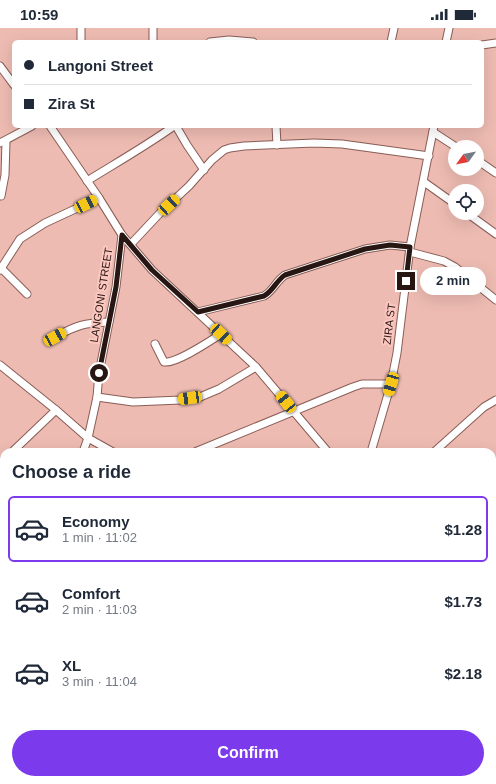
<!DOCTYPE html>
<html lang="en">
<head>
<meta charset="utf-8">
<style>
	:root { --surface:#fff; --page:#f6f6f7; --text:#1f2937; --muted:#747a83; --line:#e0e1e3; --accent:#7c3aed }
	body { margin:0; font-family:Arial,sans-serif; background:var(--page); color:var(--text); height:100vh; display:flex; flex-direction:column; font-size:15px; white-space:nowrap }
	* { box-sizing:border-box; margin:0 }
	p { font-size:13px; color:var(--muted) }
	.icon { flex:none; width:22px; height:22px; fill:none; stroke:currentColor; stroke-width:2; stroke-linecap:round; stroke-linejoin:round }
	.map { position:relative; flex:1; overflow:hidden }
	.details { position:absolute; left:0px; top:420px; width:496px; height:336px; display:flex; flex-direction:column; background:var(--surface); border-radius:12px 12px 0 0; box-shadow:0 4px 16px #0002 }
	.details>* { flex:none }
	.hud { position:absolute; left:12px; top:12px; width:472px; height:88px; border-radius:6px; box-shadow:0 4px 16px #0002; display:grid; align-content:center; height:88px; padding:0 12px; background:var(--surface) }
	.needle { width:26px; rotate:237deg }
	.buttons { position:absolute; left:448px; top:112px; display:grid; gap:8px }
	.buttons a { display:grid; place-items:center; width:36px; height:36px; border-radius:50%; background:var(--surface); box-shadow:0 4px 16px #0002; font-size:20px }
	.end { position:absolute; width:18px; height:18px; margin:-9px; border:5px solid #281613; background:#fff; box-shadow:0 0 0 2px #fff }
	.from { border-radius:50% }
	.bubble { position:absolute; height:28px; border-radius:14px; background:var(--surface); box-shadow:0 4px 16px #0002; font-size:13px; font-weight:800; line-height:28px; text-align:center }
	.car { position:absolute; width:12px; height:24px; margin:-12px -6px; border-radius:5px; box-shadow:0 0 3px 1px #0007; background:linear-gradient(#f5c518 24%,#345 0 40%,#f5c518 0 76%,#345 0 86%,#f5c518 0) }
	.hud b { display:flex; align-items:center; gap:14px; height:38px; font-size:15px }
	.hud b+b { border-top:1px solid var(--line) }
	.hud i { width:10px; height:10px; background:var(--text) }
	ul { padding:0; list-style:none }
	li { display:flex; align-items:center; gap:12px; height:66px; margin:0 8px 6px; padding:0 4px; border:2px solid transparent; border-radius:6px }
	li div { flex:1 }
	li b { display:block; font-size:15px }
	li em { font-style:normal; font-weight:800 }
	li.on { border-color:var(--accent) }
	li>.icon { width:36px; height:36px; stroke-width:1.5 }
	h2 { padding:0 12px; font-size:18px; line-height:48px }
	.primary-button { display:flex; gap:8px; margin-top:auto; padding:8px 12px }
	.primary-button a { flex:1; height:46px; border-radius:24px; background:var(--accent); color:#fff; font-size:16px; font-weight:800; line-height:46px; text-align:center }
	.status { display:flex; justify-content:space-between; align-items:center; height:28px; padding:0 20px; background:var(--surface); direction:ltr }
	.status svg { height:11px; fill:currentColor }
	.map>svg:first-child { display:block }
	.forest { fill:#d66051 }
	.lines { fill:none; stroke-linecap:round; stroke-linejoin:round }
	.stream { stroke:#a5619a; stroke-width:2 }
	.street-casing { stroke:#8a5d56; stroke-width:9 }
	.street { stroke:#fff; stroke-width:7 }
	.route { stroke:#281613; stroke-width:5 }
	.labels { text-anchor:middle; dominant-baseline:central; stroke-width:4; stroke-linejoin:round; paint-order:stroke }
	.street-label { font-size:11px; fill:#281613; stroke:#fbc7bf }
</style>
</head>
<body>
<div class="status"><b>10:59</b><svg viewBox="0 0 49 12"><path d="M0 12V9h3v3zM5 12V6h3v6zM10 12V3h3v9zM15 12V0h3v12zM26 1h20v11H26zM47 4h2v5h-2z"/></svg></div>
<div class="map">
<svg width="496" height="756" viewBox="0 0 496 756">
	<rect width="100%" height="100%" fill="#edbbb2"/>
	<path class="forest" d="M496,590V720C491,676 491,635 495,591Z"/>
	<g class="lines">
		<path class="stream" d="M257,756L260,752"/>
		<g class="street-casing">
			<g id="street">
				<path d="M81,0V14"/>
				<path d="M153,0V14"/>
				<path d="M210,14L229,12L253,14"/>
				<path d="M391,14L394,0"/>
				<path d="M446,14L449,0"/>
				<path d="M482,17L496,15"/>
				<path d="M0,38L14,57"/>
				<path d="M50,98L99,170L122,207L152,242L256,339L328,424"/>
				<path d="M176,98L187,117L204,142"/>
				<path d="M276,98L277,117"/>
				<path d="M433,104L456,119"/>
				<path d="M0,115L32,98"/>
				<path d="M477,132L496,145"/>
				<path d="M87,153C116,135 146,118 174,98"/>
				<path d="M424,154L455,176"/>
				<path d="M1,168L5,147L6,113"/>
				<path d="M467,185L496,206"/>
				<path d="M131,216L160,185L189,158L212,132L224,122L230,120L244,118L314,115L342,116L429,128"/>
				<path d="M410,224L444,233L455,239L496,272"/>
				<path d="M1,240L27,266"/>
				<path d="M0,242L20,211L45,195L99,170"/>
				<path d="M198,284L264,268C273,263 276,253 285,247L365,221L390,217L410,219"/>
				<path d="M55,309C77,297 84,295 109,294"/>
				<path d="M155,316L164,334C176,336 210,313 221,306"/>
				<path d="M0,337L56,382L88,410L113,424"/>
				<path d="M97,369L133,374L181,372L200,369L219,361L256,339"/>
				<path d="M12,424L56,382"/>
				<path d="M83,424L88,410L97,369L99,345L116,259L122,207"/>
				<path d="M195,424L353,359L362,356H391"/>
				<path d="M371,424L391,356L397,325L410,219L434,98"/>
				<path d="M434,424L484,379L496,372"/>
				<path d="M0,435L4,432"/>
				<path d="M0,461L4,467"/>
				<path d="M492,463L496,464"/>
				<path d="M0,524L4,521"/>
				<path d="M492,532L496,515"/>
				<path d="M0,581L4,586"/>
				<path d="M492,583V611"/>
				<path d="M0,629L4,627"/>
				<path d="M0,695H4"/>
				<path d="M492,738L496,737"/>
				<path d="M49,756L50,752"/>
				<path d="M215,756L218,752"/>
				<path d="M317,756L318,752"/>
				<path d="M424,756L427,752"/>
			</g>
		</g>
		<use href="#street" class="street"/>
	</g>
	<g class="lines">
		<path class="route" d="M99,345L116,259L122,207L152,242L198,284L264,268C273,263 276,253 285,247L365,221L390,217L410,219L406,253"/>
	</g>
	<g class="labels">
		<g class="street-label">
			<text transform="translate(101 267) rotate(-81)">LANGONI STREET</text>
			<text transform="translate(389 296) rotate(-83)">ZIRA ST</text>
		</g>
	</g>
</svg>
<div class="buttons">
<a><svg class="needle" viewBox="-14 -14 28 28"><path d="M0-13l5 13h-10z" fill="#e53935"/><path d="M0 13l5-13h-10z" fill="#747a83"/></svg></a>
<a><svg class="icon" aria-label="locate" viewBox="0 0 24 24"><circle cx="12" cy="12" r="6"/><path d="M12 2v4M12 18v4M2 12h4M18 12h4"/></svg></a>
</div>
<i class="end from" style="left:99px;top:345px"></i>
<i class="end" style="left:406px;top:253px"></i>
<div class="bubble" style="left:420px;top:239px;width:66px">2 min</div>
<i class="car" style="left:86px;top:176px;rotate:64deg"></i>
<i class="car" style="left:169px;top:177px;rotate:47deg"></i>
<i class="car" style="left:221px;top:306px;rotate:133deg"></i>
<i class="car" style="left:55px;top:309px;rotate:61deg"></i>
<i class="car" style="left:391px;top:356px;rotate:196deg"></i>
<i class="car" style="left:190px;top:370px;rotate:262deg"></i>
<i class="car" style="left:286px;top:374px;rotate:321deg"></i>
<div class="hud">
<b><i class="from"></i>Langoni Street</b>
<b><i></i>Zira St</b>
</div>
<section class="details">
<h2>Choose a ride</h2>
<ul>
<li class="on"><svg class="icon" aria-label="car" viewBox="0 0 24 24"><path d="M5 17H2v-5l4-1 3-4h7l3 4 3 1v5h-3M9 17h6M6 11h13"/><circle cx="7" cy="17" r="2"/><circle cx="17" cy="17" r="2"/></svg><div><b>Economy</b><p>1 min · 11:02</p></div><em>$1.28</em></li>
<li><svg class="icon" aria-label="car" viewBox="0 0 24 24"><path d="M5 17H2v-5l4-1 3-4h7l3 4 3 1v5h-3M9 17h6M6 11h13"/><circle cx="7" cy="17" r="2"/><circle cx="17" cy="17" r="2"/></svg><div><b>Comfort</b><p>2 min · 11:03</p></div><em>$1.73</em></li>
<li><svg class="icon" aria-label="car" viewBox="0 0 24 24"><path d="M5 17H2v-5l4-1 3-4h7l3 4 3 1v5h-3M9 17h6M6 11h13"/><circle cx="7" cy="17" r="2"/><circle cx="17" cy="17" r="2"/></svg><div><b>XL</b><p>3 min · 11:04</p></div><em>$2.18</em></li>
</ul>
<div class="primary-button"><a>Confirm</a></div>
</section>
</div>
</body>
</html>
